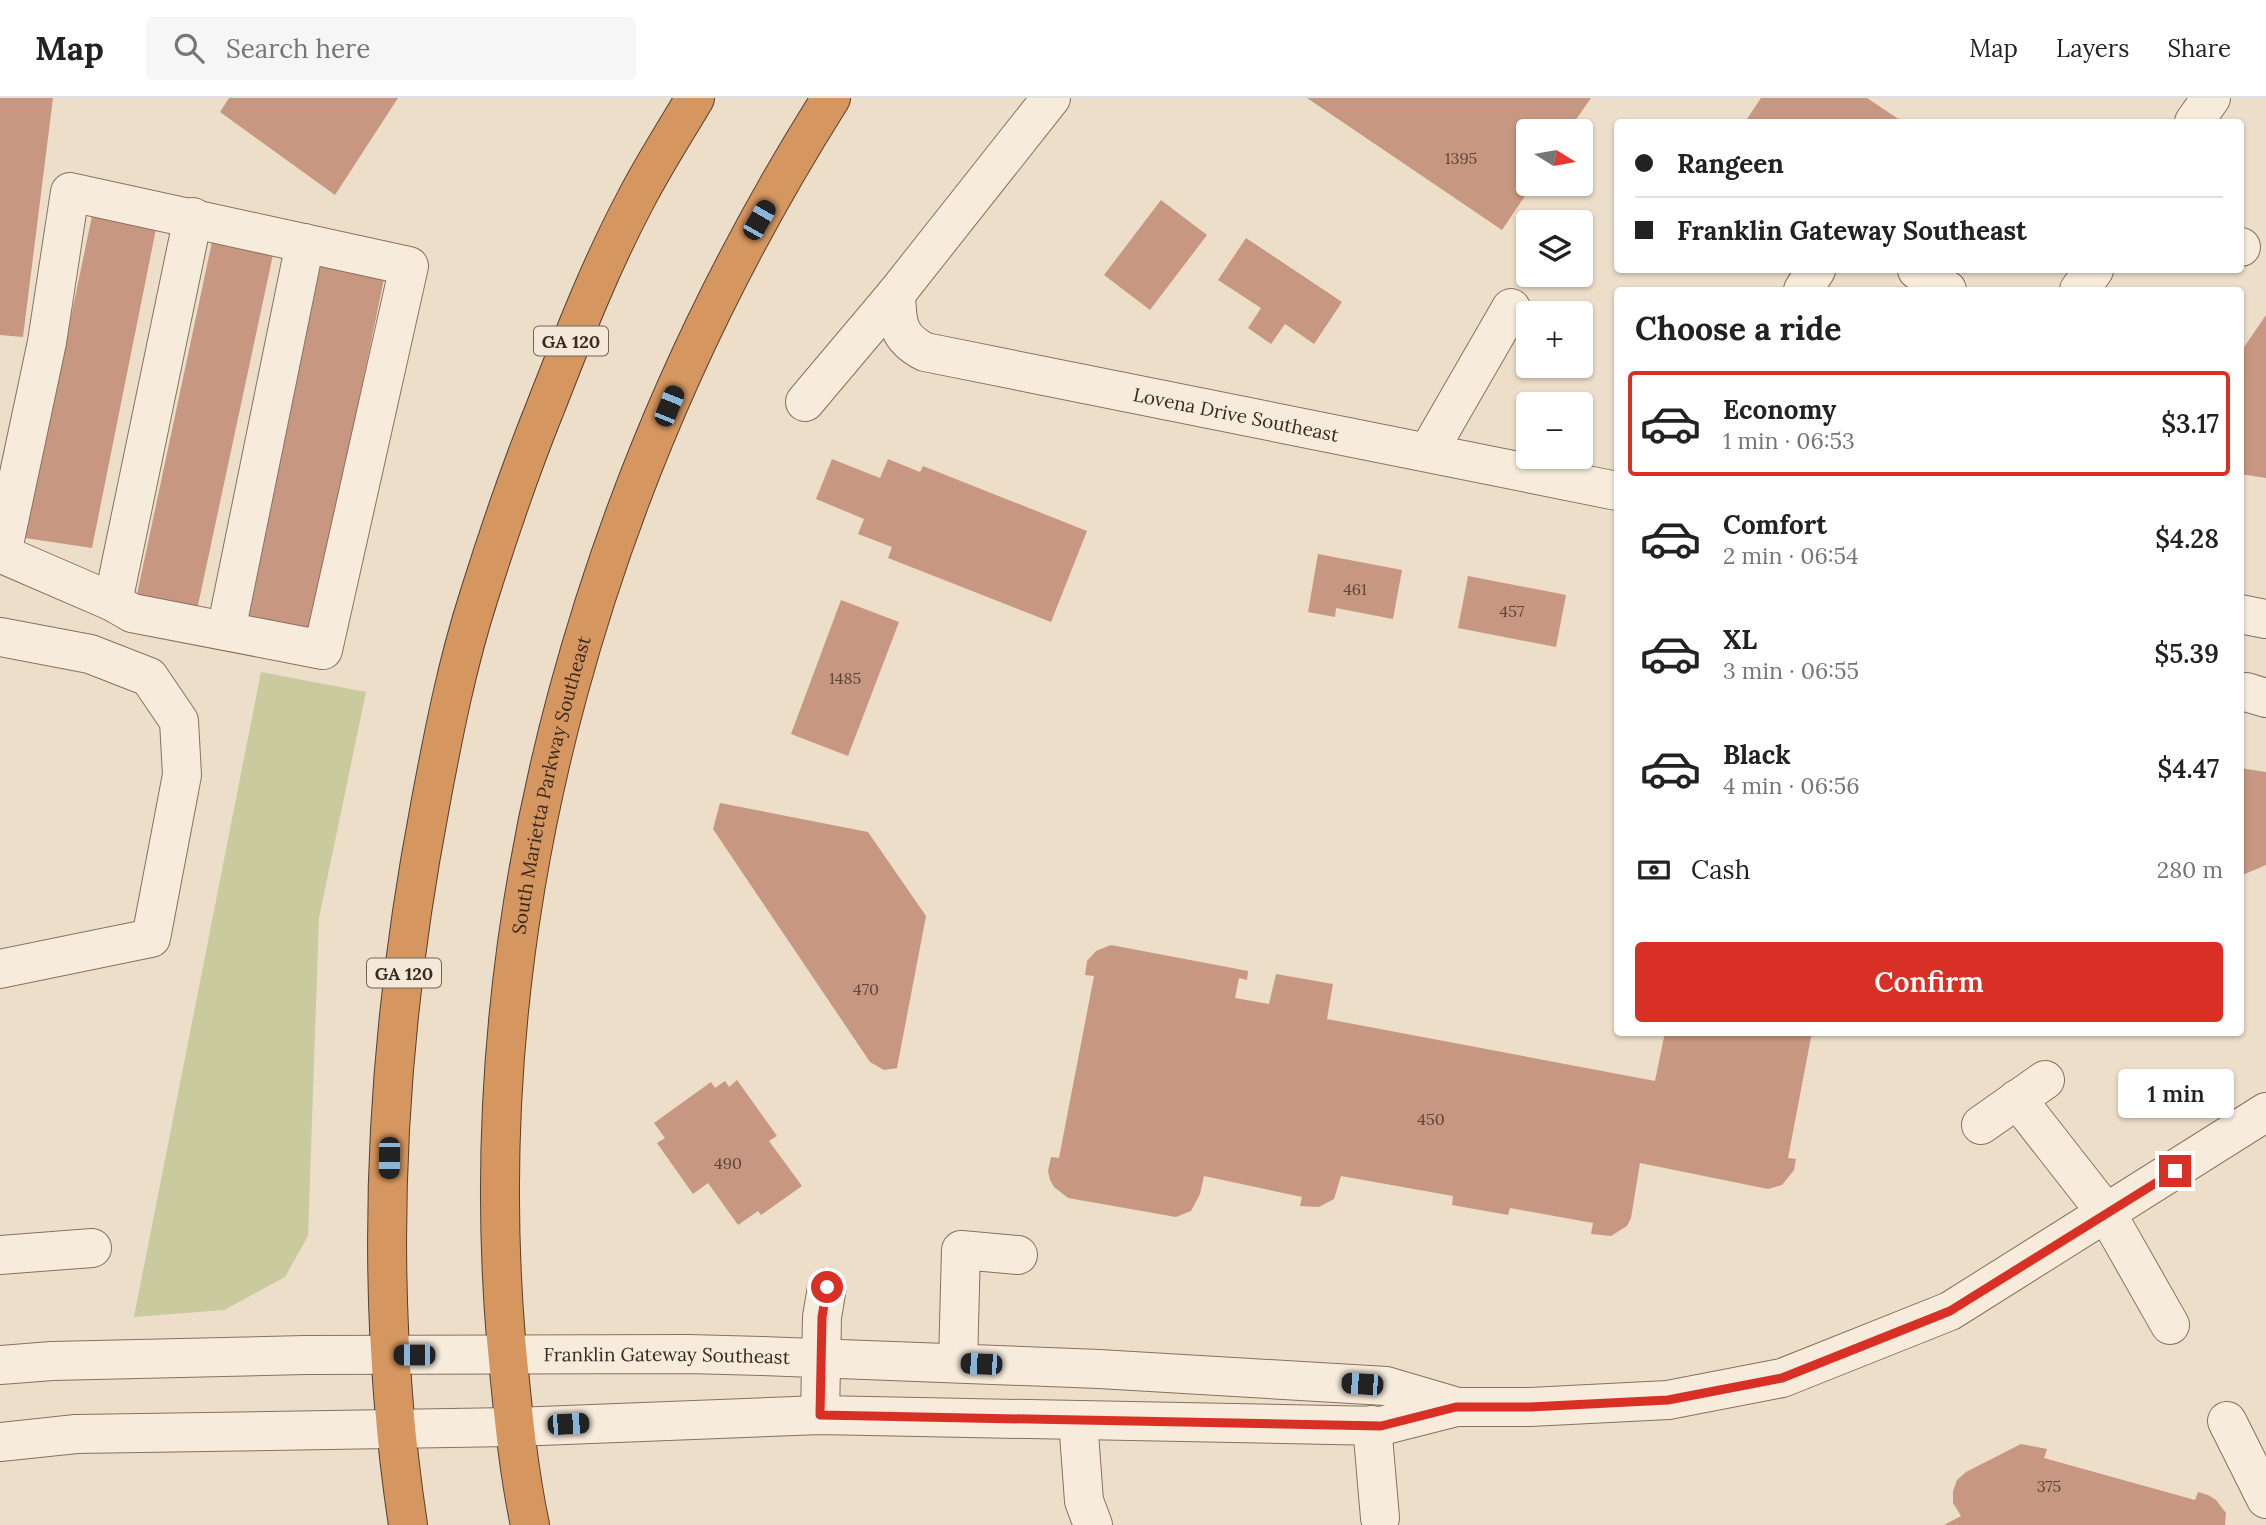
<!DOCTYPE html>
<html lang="en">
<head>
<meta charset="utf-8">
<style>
	:root { --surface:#fff; --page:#f6f6f6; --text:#222; --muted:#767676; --line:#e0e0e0; --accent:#d93025 }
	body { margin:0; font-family:Lora,serif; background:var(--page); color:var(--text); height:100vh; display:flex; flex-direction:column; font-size:26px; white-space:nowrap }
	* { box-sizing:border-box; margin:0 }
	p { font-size:23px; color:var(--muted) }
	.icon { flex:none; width:38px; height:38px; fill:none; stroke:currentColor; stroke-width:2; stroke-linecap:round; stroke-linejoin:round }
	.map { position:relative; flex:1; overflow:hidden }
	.sheet { position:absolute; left:1614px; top:189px; width:630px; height:749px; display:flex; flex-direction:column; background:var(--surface); border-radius:7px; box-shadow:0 2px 5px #0004 }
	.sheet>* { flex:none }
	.guide { position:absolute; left:1614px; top:21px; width:630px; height:154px; border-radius:7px; box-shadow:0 2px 5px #0004; display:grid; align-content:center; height:154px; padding:0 21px; background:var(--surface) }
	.needle { width:46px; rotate:101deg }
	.fabs { position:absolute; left:1516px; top:21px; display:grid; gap:14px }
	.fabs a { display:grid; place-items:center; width:77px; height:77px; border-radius:7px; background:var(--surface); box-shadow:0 2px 5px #0004; font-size:35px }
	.end { position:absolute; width:32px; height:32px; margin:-16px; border:9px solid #d93025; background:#fff; box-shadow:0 0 0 4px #fff }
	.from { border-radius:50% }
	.bubble { position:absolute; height:49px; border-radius:7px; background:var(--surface); box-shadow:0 2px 5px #0004; font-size:23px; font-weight:600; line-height:49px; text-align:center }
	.car { position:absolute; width:21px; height:42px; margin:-21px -10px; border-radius:9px; box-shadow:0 0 5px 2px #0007; background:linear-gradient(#222 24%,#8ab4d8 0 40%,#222 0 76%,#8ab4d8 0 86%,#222 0) }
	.guide b { display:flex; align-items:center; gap:24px; height:66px; font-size:26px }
	.guide b+b { border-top:2px solid var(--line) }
	.guide i { width:18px; height:18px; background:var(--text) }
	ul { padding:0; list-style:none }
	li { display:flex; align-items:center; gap:21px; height:105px; margin:0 14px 10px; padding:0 7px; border:4px solid transparent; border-radius:7px }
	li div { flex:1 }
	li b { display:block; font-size:26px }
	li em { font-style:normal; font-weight:600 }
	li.active { border-color:var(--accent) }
	li>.icon { width:63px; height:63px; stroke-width:1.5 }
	h2 { padding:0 21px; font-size:32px; line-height:84px }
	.pay { display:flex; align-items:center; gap:18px; height:77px; padding:0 21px; font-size:26px }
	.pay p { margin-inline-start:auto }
	.action { display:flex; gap:14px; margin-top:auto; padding:14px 21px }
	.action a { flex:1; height:80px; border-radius:7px; background:var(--accent); color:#fff; font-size:28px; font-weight:600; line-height:80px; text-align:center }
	header { display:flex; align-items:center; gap:42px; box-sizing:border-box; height:98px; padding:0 35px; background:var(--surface); border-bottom:2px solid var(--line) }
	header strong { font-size:33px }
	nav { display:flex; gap:38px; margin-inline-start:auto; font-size:24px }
	.search { width:490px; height:63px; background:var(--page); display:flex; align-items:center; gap:18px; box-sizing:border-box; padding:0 24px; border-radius:7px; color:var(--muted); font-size:26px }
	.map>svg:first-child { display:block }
	.green { fill:#c9ca9d }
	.building { fill:#c89781 }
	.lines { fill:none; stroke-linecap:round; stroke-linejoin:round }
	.minor-casing { stroke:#88705e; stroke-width:40 }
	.highway-casing { stroke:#563f32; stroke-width:40 }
	.minor { stroke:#f7ecdc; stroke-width:38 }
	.highway { stroke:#d5965f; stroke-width:38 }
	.route { stroke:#d93025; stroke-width:9 }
	.labels { text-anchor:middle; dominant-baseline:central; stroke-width:7; stroke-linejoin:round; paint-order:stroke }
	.number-label { font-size:16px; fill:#5d4539 }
	.shield { fill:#f4e9d8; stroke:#716358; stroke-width:2 }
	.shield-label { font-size:18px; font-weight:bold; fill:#392a21 }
	.street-label { font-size:19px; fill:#392a21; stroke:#f4e9d8 }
</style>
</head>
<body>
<header>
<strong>Map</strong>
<div class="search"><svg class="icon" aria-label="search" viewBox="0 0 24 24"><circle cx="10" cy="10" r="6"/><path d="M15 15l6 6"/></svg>Search here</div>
<nav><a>Map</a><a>Layers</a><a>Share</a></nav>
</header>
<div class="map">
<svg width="2266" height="1427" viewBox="0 0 2266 1427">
	<rect width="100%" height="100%" fill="#ecdec9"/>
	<path class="green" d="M261,574L366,594L319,820L308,1138L285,1179L224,1212L134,1219Z"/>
	<g class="building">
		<path d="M0,0H53L23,239L0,237Z"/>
		<path d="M229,0H398L335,97L220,14Z"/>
		<path d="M1307,0H1591L1568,33H1528V86H1533L1502,132Z"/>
		<path d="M1761,0H1867L1903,24H1745Z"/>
		<path d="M1161,102L1207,137L1150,212L1104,177Z"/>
		<path d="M93,113L157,126L92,450L25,440Z"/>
		<path d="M213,139L274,152L197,512L136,501Z"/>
		<path d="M1246,140L1342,204L1314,246L1285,226L1271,246L1248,230L1261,210L1218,182Z"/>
		<path d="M321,165L385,176L312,531L248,522Z"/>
		<path d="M2266,217V380L2240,376V255Z"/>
		<path d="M832,361L880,380L888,361L920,374L923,368L1087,433L1051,524L888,460L892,449L858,436L864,421L816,401Z"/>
		<path d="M1318,456L1402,472L1393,521L1336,510L1335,519L1308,514Z"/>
		<path d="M1468,478L1566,497L1556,549L1458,530Z"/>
		<path d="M841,502L899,524L848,658L791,636Z"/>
		<path d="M2240,670L2266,674V767L2240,778Z"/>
		<path d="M720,705L868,734L926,818L897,970L884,972L870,964L713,731Z"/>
		<path d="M1111,847L1248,873L1247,882L1239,880L1235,900L1269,906L1276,876L1333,886L1327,921L1655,983L1665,934H1812L1788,1060L1796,1061L1794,1072L1782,1087L1768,1091L1640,1065L1631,1120L1627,1128L1611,1138L1591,1136L1593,1125L1510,1110L1508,1117L1452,1107L1453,1098L1341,1078L1334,1101L1319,1109L1300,1108L1302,1099L1204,1078L1200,1096L1191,1113L1176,1119L1068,1100L1054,1089L1050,1082L1048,1073L1051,1059L1059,1060L1094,878L1085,877L1087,863L1096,853Z"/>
		<path d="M737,982L777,1038L769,1043L802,1088L761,1117L758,1113L738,1127L708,1085L693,1096L657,1045L665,1040L654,1025L711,984L715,990L725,983L729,989Z"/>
		<path d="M2021,1346L2047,1351L2044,1360L2195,1402L2198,1394L2208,1397L2216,1402L2226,1415L2225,1427H1944L1961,1418L1953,1405V1393L1957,1382L1966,1374Z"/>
	</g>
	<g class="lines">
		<g class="minor-casing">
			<g id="minor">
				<path d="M2194,24L2211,0"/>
				<path d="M70,94L409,168L323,552L132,515L113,504L2,456L47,244Z"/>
				<path d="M2240,149H2241"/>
				<path d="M1917,172L1947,192"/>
				<path d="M1803,192L1816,172"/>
				<path d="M2079,192L2094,172"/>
				<path id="s1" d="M896,196C897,224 897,240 925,254L1617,393"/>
				<path d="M805,304L896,196L1051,0"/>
				<path d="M1428,354L1511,210"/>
				<path d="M113,504L193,119"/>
				<path d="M2240,516L2266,521"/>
				<path d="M226,533L305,145"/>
				<path d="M0,539L90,556L149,579L179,623L182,677L151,840L0,871"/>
				<path d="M2240,595L2246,594L2266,600"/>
				<path d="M2017,1001L2107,1116L2170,1227"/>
				<path d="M1981,1027L2045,982"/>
				<path d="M0,1157L92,1150"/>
				<path d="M958,1265L961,1152L1018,1157"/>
				<path id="s2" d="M0,1267L52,1263L305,1257L688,1256L762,1258L1099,1271L1386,1288L1454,1308"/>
				<path d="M820,1317L822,1219L827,1189"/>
				<path d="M1078,1322L1084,1403L1093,1427"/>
				<path d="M2227,1323L2266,1401"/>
				<path d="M1372,1327L1380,1420"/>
				<path d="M0,1344L76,1336L515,1329L820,1317L1381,1328L1456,1309H1530L1668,1302L1782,1280L1950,1213L2266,1014"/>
			</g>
		</g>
		<g class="highway-casing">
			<g id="highway">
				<path d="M408,1427C372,1189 385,944 430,708C443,638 457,566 479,498C499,434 521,370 546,308C573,239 600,169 635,103C653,68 675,34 695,0"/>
				<path id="s3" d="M530,1427C517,1366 512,1303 506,1241C470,806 599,367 831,0"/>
			</g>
		</g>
		<use href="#minor" class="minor"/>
		<use href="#highway" class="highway"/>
	</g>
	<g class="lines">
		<path class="route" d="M827,1189L822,1219L820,1317L1381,1328L1456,1309H1530L1668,1302L1782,1280L1950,1213L2175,1073"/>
	</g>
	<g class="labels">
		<g class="number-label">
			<text x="1461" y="60">1395</text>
			<text x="1355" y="491">461</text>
			<text x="1512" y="513">457</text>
			<text x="845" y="580">1485</text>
			<text x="866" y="891">470</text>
			<text x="1431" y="1021">450</text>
			<text x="728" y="1065">490</text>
			<text x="2049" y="1388">375</text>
		</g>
		<g class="shield">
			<rect x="534" y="228.5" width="74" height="29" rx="5"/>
			<rect x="367" y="860.5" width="74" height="29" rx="5"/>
		</g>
		<g class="shield-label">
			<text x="571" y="243">GA 120</text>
			<text x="404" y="875">GA 120</text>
		</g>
		<g class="street-label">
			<text stroke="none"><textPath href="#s1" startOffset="387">Lovena Drive Southeast</textPath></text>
			<text stroke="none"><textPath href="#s3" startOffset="746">South Marietta Parkway Southeast</textPath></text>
			<text stroke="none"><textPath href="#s2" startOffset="667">Franklin Gateway Southeast</textPath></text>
		</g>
	</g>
</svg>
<div class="fabs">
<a><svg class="needle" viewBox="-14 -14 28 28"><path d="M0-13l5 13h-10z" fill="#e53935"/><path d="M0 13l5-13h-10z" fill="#767676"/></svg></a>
<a><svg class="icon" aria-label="layers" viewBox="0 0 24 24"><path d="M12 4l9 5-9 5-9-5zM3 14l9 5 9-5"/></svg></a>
<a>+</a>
<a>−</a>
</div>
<i class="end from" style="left:827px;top:1189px"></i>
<i class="end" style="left:2175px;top:1073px"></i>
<div class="bubble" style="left:2118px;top:971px;width:116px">1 min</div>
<i class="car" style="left:759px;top:122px;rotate:30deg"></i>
<i class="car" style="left:669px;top:308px;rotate:22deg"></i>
<i class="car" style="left:389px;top:1060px;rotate:181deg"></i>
<i class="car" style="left:414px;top:1257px;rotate:270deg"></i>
<i class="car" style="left:981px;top:1266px;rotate:272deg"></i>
<i class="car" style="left:1362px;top:1286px;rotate:274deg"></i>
<i class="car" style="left:568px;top:1326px;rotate:87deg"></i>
<div class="guide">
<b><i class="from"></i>Rangeen</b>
<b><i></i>Franklin Gateway Southeast</b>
</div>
<section class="sheet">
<h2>Choose a ride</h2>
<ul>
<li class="active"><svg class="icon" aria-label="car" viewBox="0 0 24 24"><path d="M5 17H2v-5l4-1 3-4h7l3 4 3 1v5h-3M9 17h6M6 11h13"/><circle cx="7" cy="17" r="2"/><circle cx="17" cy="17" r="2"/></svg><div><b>Economy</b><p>1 min · 06:53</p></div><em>$3.17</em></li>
<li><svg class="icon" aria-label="car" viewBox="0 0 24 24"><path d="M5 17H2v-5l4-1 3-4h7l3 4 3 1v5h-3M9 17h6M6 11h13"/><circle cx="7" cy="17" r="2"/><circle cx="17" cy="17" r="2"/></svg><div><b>Comfort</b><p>2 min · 06:54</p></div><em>$4.28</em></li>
<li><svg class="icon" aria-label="car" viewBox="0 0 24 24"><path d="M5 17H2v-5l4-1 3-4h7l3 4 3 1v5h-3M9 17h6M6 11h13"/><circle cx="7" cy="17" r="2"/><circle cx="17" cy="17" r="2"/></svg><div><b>XL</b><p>3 min · 06:55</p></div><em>$5.39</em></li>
<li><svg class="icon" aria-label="car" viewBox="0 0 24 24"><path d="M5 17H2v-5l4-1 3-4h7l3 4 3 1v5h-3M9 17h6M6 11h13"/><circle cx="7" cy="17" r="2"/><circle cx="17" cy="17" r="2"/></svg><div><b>Black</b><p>4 min · 06:56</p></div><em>$4.47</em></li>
</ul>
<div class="pay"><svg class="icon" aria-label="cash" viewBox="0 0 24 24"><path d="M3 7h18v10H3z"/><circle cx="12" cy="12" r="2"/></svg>Cash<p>280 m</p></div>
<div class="action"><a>Confirm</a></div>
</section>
</div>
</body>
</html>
